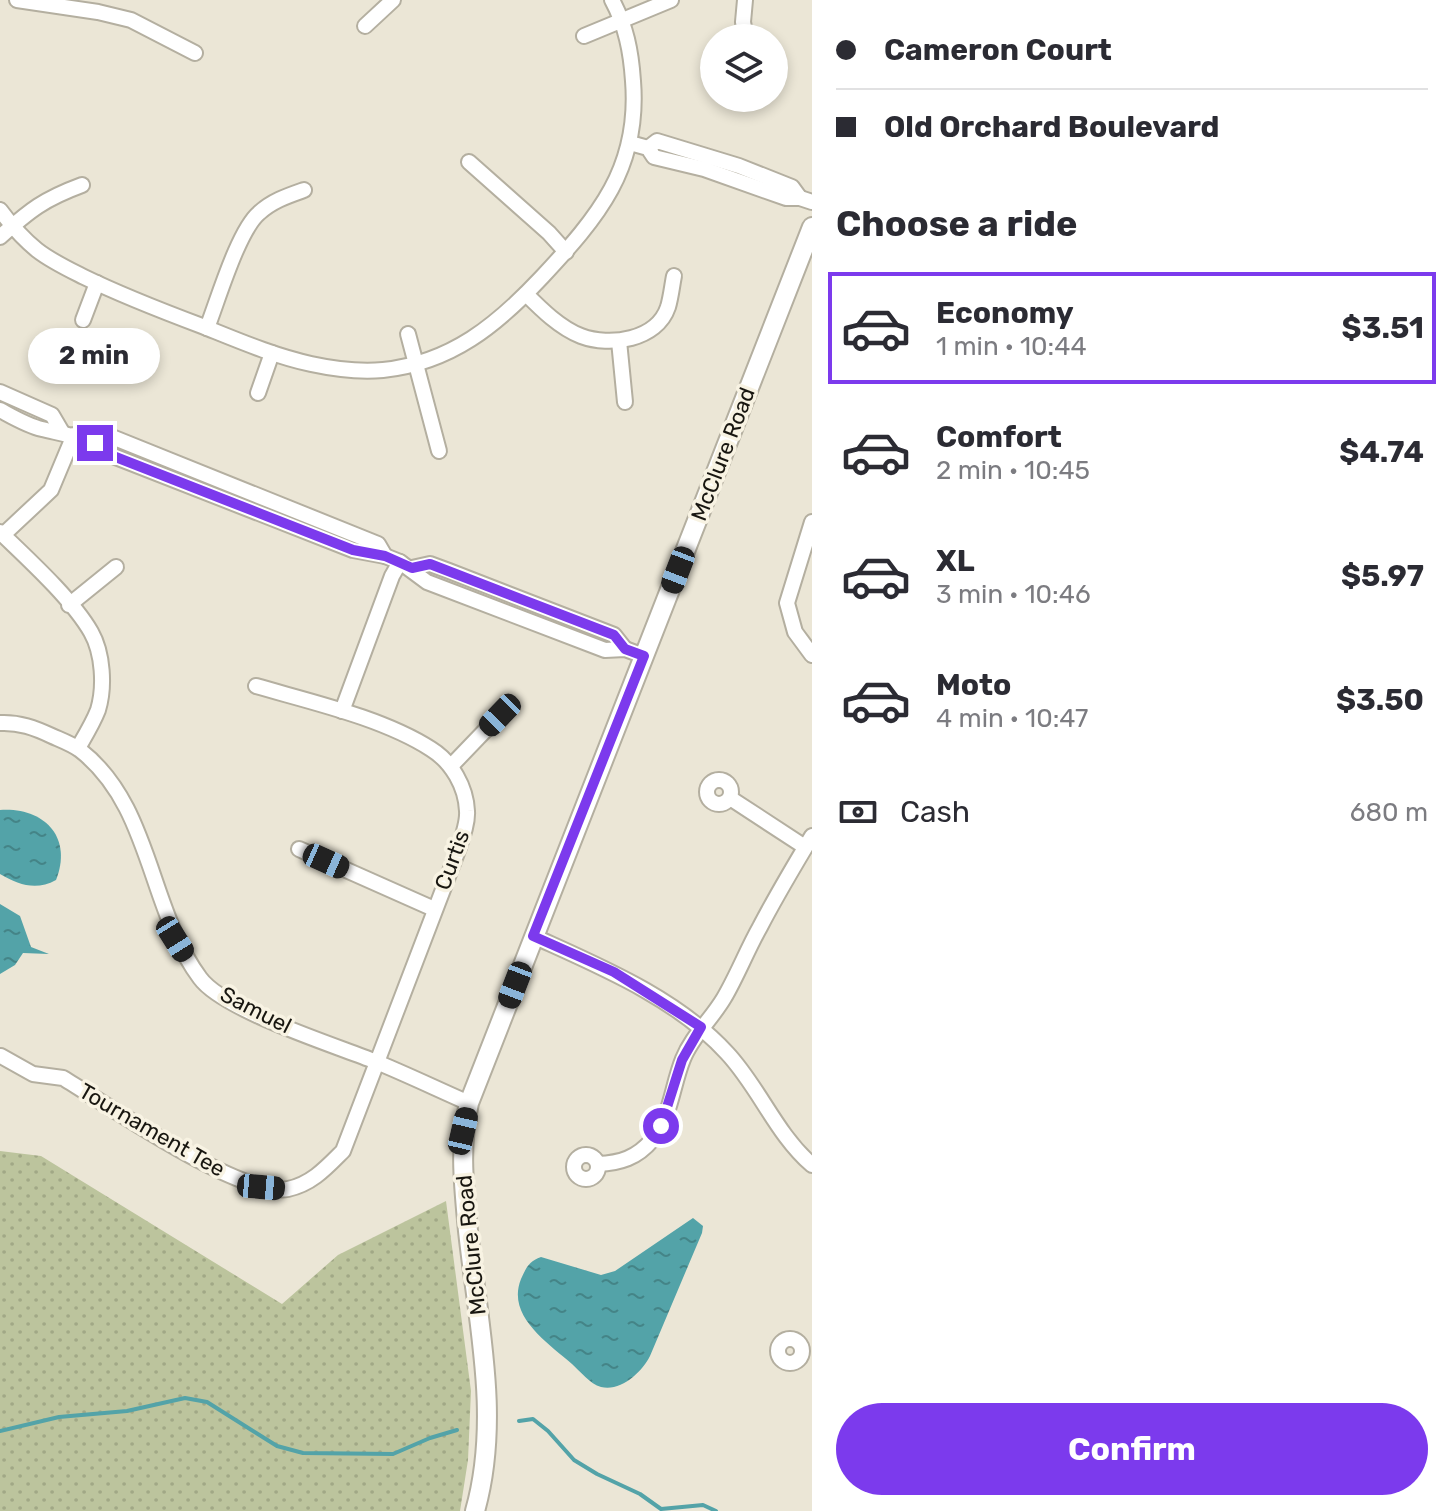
<!DOCTYPE html>
<html lang="en">
<head>
<meta charset="utf-8">
<style>
	:root { --surface:#fff; --page:#f2f2f3; --text:#2b2b33; --muted:#7c7c81; --line:#e1e1e2; --accent:#7c3aed }
	body { margin:0; font-family:Rubik,sans-serif; background:var(--page); color:var(--text); height:100vh; display:flex; flex-direction:column; font-size:30px; white-space:nowrap }
	* { box-sizing:border-box; margin:0 }
	p { font-size:26px; color:var(--muted) }
	.icon { flex:none; width:44px; height:44px; fill:none; stroke:currentColor; stroke-width:2; stroke-linecap:round; stroke-linejoin:round }
	.map { position:relative; flex:1; overflow:hidden }
	.panel { display:flex; flex-direction:column; background:var(--surface); width:640px }
	.panel>* { flex:none }
	.top-card { display:grid; align-content:center; height:176px; padding:0 24px; background:var(--surface) }
	.fabs { position:absolute; left:700px; top:24px; display:grid; gap:16px }
	.fabs a { display:grid; place-items:center; width:88px; height:88px; border-radius:50%; background:var(--surface); box-shadow:0 4px 12px #0003; font-size:40px }
	.end { position:absolute; width:36px; height:36px; margin:-18px; border:10px solid #7c3aed; background:#fff; box-shadow:0 0 0 4px #fff }
	.from { border-radius:50% }
	.bubble { position:absolute; height:56px; border-radius:28px; background:var(--surface); box-shadow:0 4px 12px #0003; font-size:26px; font-weight:700; line-height:56px; text-align:center }
	.car { position:absolute; width:24px; height:48px; margin:-24px -12px; border-radius:10px; box-shadow:0 0 6px 2px #0007; background:linear-gradient(#222 24%,#8ab4d8 0 40%,#222 0 76%,#8ab4d8 0 86%,#222 0) }
	.top-card b { display:flex; align-items:center; gap:28px; height:76px; font-size:30px }
	.top-card b+b { border-top:2px solid var(--line) }
	.top-card i { width:20px; height:20px; background:var(--text) }
	ul { padding:0; list-style:none }
	li { display:flex; align-items:center; gap:24px; height:112px; margin:0 16px 12px; padding:0 8px; border:4px solid transparent; border-radius:0px }
	li div { flex:1 }
	li b { display:block; font-size:30px }
	li em { font-style:normal; font-weight:700 }
	li.current { border-color:var(--accent) }
	li>.icon { width:72px; height:72px; stroke-width:1.5 }
	h2 { padding:0 24px; font-size:36px; line-height:96px }
	.pay { display:flex; align-items:center; gap:20px; height:88px; padding:0 24px; font-size:30px }
	.pay p { margin-inline-start:auto }
	.action { display:flex; gap:16px; margin-top:auto; padding:16px 24px }
	.action a { flex:1; height:92px; border-radius:48px; background:var(--accent); color:#fff; font-size:32px; font-weight:700; line-height:92px; text-align:center }
	main { display:flex; flex:1; min-height:0 }
	.map>svg:first-child { display:block }
	.grass { fill:url(#grass-dots) }
	.water { fill:url(#water-ripples) }
	.lines { fill:none; stroke-linecap:round; stroke-linejoin:round }
	.stream { stroke:#53a3a8; stroke-width:4 }
	.minor-casing { stroke:#b4afa0; stroke-width:18 }
	.tertiary-casing { stroke:#b4afa0; stroke-width:22 }
	.minor { stroke:#fff; stroke-width:14 }
	.tertiary { stroke:#fff; stroke-width:18 }
	.route { stroke:#7c3aed; stroke-width:10 }
	.labels { text-anchor:middle; dominant-baseline:central; stroke-width:7; stroke-linejoin:round; paint-order:stroke }
	.street-label { font-size:22px; fill:#181610; stroke:#f8f3e3 }
</style>
</head>
<body>
<main>
<div class="map">
<svg width="812" height="1511" viewBox="0 0 812 1511">
	<defs>
		<pattern id="grass-dots" width="8" height="8" patternUnits="userSpaceOnUse" patternTransform="scale(2)"><rect width="8" height="8" fill="#bcc49d"/><path d="M2 2h.1M6 6h.1" fill="none" stroke="#a1a886" stroke-width="1.8" stroke-linecap="round"/></pattern>
		<pattern id="water-ripples" width="26" height="14" patternUnits="userSpaceOnUse" patternTransform="scale(2)"><rect width="26" height="14" fill="#53a3a8"/><path d="M2 4q2-2 4 0t4 0M15 11q2-2 4 0t4 0" fill="none" stroke="#448487"/></pattern>
	</defs>
	<rect width="100%" height="100%" fill="#ebe6d6"/>
	<path class="grass" d="M0,1151L41,1156L282,1304L338,1255L446,1201L471,1391L468,1460L460,1511H0Z"/>
	<g class="water">
		<path d="M0,810C44,807 73,837 56,880C36,891 19,885 0,874Z"/>
		<path d="M0,904L20,916L31,947L49,954L23,953L15,965L0,974Z"/>
		<path d="M693,1218L703,1226L702,1233L650,1356C642,1372 621,1392 601,1387C590,1384 580,1371 572,1364C548,1343 506,1316 521,1279C526,1268 529,1261 541,1257L601,1275L615,1271Z"/>
	</g>
	<g class="lines">
		<g class="stream">
			<path d="M519,1421L533,1419L548,1431L574,1460L597,1474L640,1494L661,1509L703,1505L716,1511"/>
			<path d="M0,1431L59,1417L127,1411L185,1398L207,1402L277,1446L303,1453L393,1454L430,1438L457,1430"/>
		</g>
		<g class="minor-casing">
			<g id="minor">
				<path d="M17,0L98,12L131,20L195,53"/>
				<path d="M745,0L743,22L746,38"/>
				<path d="M365,26L393,0"/>
				<path d="M584,36L671,0"/>
				<path d="M630,143L648,148L654,157L704,169L786,198H800L812,202"/>
				<path d="M648,148L657,141L739,166L792,187L800,198"/>
				<path d="M469,162L549,233L566,252"/>
				<path d="M0,210C11,225 22,238 37,250C51,261 68,269 84,277C123,296 162,311 202,326C237,340 274,356 311,364C334,369 360,372 383,370C451,363 497,325 542,277C598,217 640,168 633,81C631,51 626,26 612,0"/>
				<path d="M0,237C30,210 44,199 82,185"/>
				<path d="M526,294C541,309 560,328 581,336C610,347 657,340 668,307C671,297 672,286 674,276"/>
				<path d="M83,320L97,283"/>
				<path d="M207,328C218,300 238,231 259,213C272,201 287,196 304,190"/>
				<path d="M408,334L439,451"/>
				<path d="M619,341L625,402"/>
				<path d="M0,392L52,415L62,432"/>
				<path d="M258,393L272,353"/>
				<path d="M0,410C13,417 28,426 42,429C67,435 88,437 108,454L353,550L385,556L400,562L427,582L605,650L625,649L644,656"/>
				<path d="M95,443L112,437L378,544L385,556"/>
				<path d="M812,522L787,603L795,632L812,655"/>
				<path d="M0,532C28,559 72,599 91,632C103,653 105,687 98,710C93,723 85,736 78,748"/>
				<path d="M3,535L51,490L74,435"/>
				<path d="M412,568L430,564L449,571L614,635L625,649"/>
				<path d="M69,605L116,567"/>
				<path d="M342,711L392,576L400,562"/>
				<path d="M0,723C19,722 35,728 52,736C61,740 72,744 80,750C152,806 148,908 200,978C223,1010 334,1045 374,1061C406,1074 437,1089 469,1103"/>
				<path d="M451,766L500,715"/>
				<circle cx="719" cy="792" r="12"/>
				<path d="M730,798L805,847"/>
				<path d="M299,849L434,909"/>
				<path d="M533,936C599,966 677,998 727,1053C759,1087 776,1134 812,1165"/>
				<path d="M1,1056L33,1074L63,1078C108,1105 241,1198 288,1189C312,1184 327,1167 343,1151L457,853C461,841 468,824 467,811C466,787 452,762 431,749C383,718 311,702 256,686"/>
				<circle cx="586" cy="1167" r="12"/>
				<path d="M598,1164C620,1163 637,1158 652,1140C671,1117 672,1086 683,1059C692,1036 711,1020 724,998C737,976 747,950 760,927C776,896 794,866 812,836"/>
				<circle cx="790" cy="1351" r="12"/>
			</g>
		</g>
		<g class="tertiary-casing">
			<path id="tertiary" d="M475,1511C501,1419 478,1324 468,1231C464,1187 459,1147 469,1103L812,227"/>
		</g>
		<use href="#minor" class="minor"/>
		<use href="#tertiary" class="tertiary"/>
	</g>
	<g class="lines">
		<path class="route" d="M95,443L108,454L353,550L385,556L412,568L430,564L614,635L625,649L644,656L533,936L614,972L701,1027L682,1060L661,1126"/>
	</g>
	<g class="labels">
		<g class="street-label">
			<text transform="translate(723 454) rotate(-69)">McClure Road</text>
			<text transform="translate(452 860) rotate(-70)">Curtis</text>
			<text transform="translate(256 1010) rotate(27)">Samuel</text>
			<text transform="translate(152 1130) rotate(30)">Tournament Tee</text>
			<text transform="translate(471 1245) rotate(-96)">McClure Road</text>
		</g>
	</g>
</svg>
<div class="fabs">
<a><svg class="icon" aria-label="layers" viewBox="0 0 24 24"><path d="M12 4l9 5-9 5-9-5zM3 14l9 5 9-5"/></svg></a>
</div>
<i class="end from" style="left:661px;top:1126px"></i>
<i class="end" style="left:95px;top:443px"></i>
<div class="bubble" style="left:28px;top:328px;width:132px">2 min</div>
<i class="car" style="left:678px;top:570px;rotate:201deg"></i>
<i class="car" style="left:500px;top:715px;rotate:224deg"></i>
<i class="car" style="left:326px;top:861px;rotate:114deg"></i>
<i class="car" style="left:175px;top:939px;rotate:148deg"></i>
<i class="car" style="left:515px;top:985px;rotate:201deg"></i>
<i class="car" style="left:463px;top:1131px;rotate:13deg"></i>
<i class="car" style="left:261px;top:1187px;rotate:95deg"></i>
</div>
<section class="panel">
<div class="top-card">
<b><i class="from"></i>Cameron Court</b>
<b><i></i>Old Orchard Boulevard</b>
</div>
<h2>Choose a ride</h2>
<ul>
<li class="current"><svg class="icon" aria-label="car" viewBox="0 0 24 24"><path d="M5 17H2v-5l4-1 3-4h7l3 4 3 1v5h-3M9 17h6M6 11h13"/><circle cx="7" cy="17" r="2"/><circle cx="17" cy="17" r="2"/></svg><div><b>Economy</b><p>1 min · 10:44</p></div><em>$3.51</em></li>
<li><svg class="icon" aria-label="car" viewBox="0 0 24 24"><path d="M5 17H2v-5l4-1 3-4h7l3 4 3 1v5h-3M9 17h6M6 11h13"/><circle cx="7" cy="17" r="2"/><circle cx="17" cy="17" r="2"/></svg><div><b>Comfort</b><p>2 min · 10:45</p></div><em>$4.74</em></li>
<li><svg class="icon" aria-label="car" viewBox="0 0 24 24"><path d="M5 17H2v-5l4-1 3-4h7l3 4 3 1v5h-3M9 17h6M6 11h13"/><circle cx="7" cy="17" r="2"/><circle cx="17" cy="17" r="2"/></svg><div><b>XL</b><p>3 min · 10:46</p></div><em>$5.97</em></li>
<li><svg class="icon" aria-label="car" viewBox="0 0 24 24"><path d="M5 17H2v-5l4-1 3-4h7l3 4 3 1v5h-3M9 17h6M6 11h13"/><circle cx="7" cy="17" r="2"/><circle cx="17" cy="17" r="2"/></svg><div><b>Moto</b><p>4 min · 10:47</p></div><em>$3.50</em></li>
</ul>
<div class="pay"><svg class="icon" aria-label="cash" viewBox="0 0 24 24"><path d="M3 7h18v10H3z"/><circle cx="12" cy="12" r="2"/></svg>Cash<p>680 m</p></div>
<div class="action"><a>Confirm</a></div>
</section>
</main>
</body>
</html>
